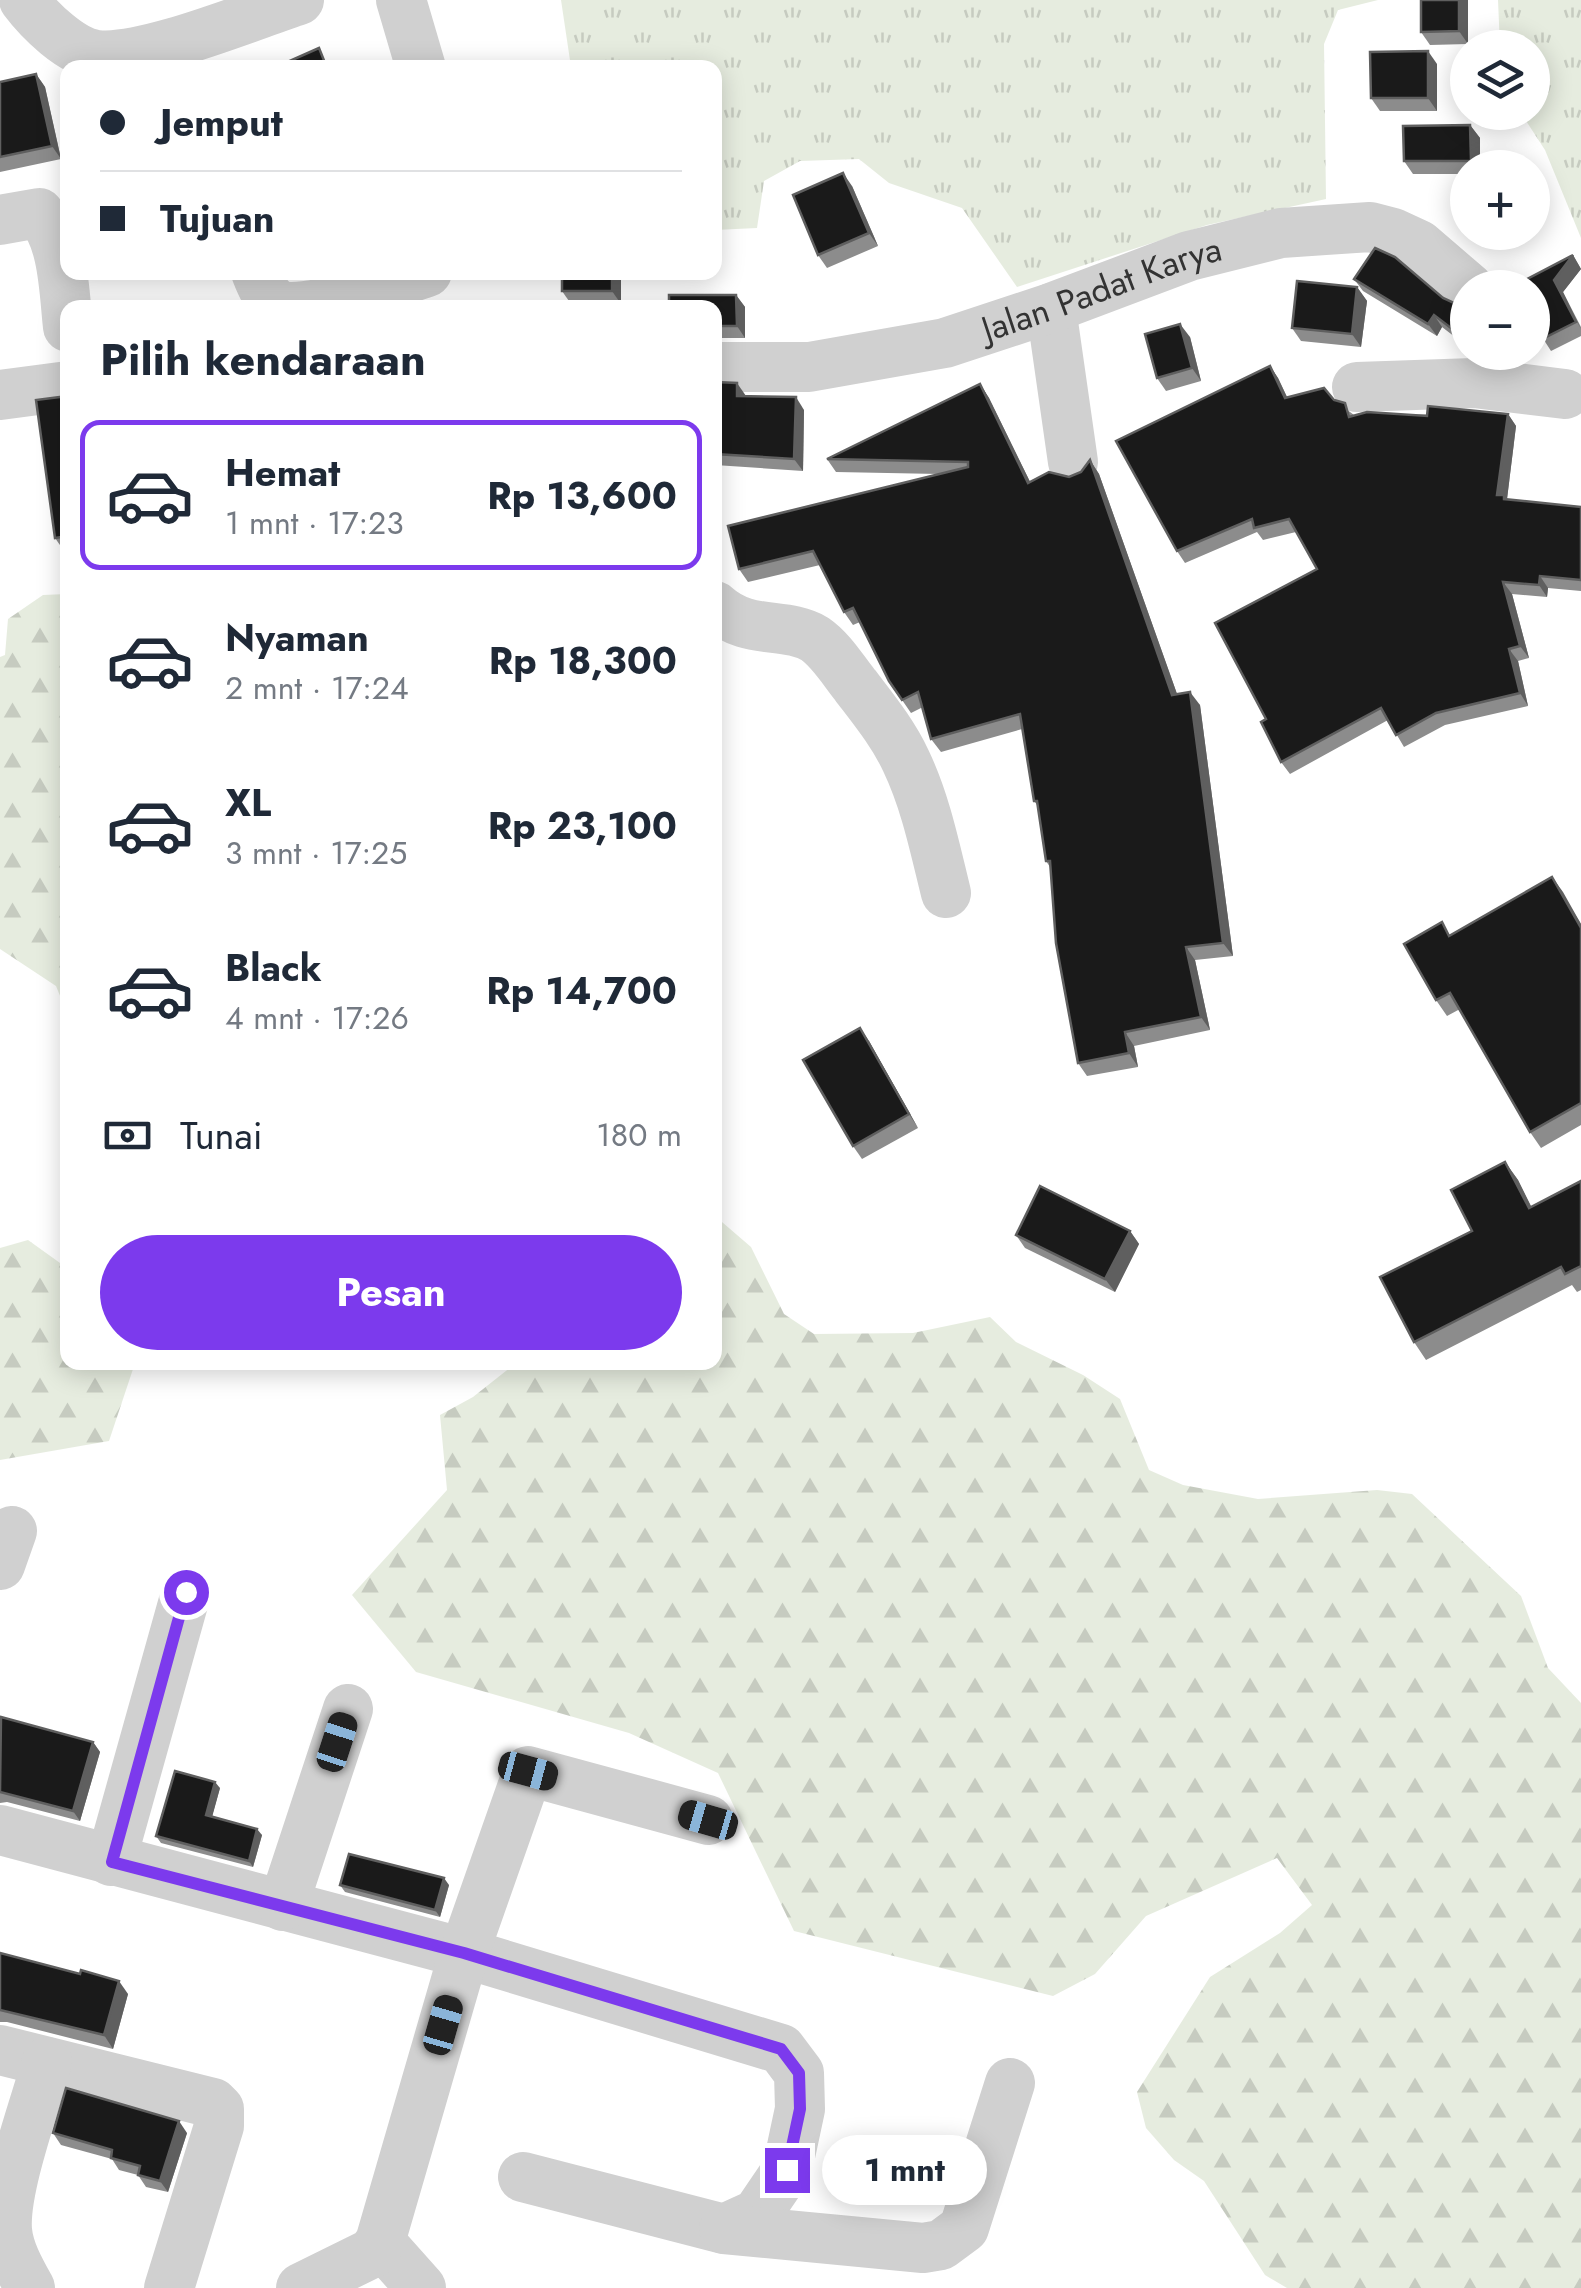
<!DOCTYPE html>
<html lang="id">
<head>
<meta charset="utf-8">
<style>
	:root { --surface:#fff; --page:#f2f2f3; --text:#1f2937; --muted:#747a83; --line:#e0e1e3; --accent:#7c3aed }
	body { margin:0; font-family:Jost,sans-serif; background:var(--page); color:var(--text); height:100vh; display:flex; flex-direction:column; font-size:38px; white-space:nowrap }
	* { box-sizing:border-box; margin:0 }
	p { font-size:32px; color:var(--muted) }
	.icon { flex:none; width:55px; height:55px; fill:none; stroke:currentColor; stroke-width:2; stroke-linecap:round; stroke-linejoin:round }
	.map { position:relative; flex:1; overflow:hidden }
	.details { position:absolute; left:60px; top:300px; width:662px; height:1070px; display:flex; flex-direction:column; background:var(--surface); border-radius:20px; box-shadow:0 5px 25px #0003 }
	.details>* { flex:none }
	.banner { position:absolute; left:60px; top:60px; width:662px; height:220px; border-radius:20px; box-shadow:0 5px 25px #0003; display:grid; align-content:center; height:220px; padding:0 40px; background:var(--surface) }
	.fabs { position:absolute; left:1450px; top:30px; display:grid; gap:20px }
	.fabs a { display:grid; place-items:center; width:100px; height:100px; border-radius:50%; background:var(--surface); box-shadow:0 5px 25px #0003; font-size:50px }
	.end { position:absolute; width:45px; height:45px; margin:-22px; border:12px solid #7c3aed; background:#fff; box-shadow:0 0 0 5px #fff }
	.from { border-radius:50% }
	.bubble { position:absolute; height:70px; border-radius:35px; background:var(--surface); box-shadow:0 5px 25px #0003; font-size:32px; font-weight:700; line-height:70px; text-align:center }
	.car { position:absolute; width:30px; height:60px; margin:-30px -15px; border-radius:12px; box-shadow:0 0 8px 2px #0007; background:linear-gradient(#222 24%,#8ab4d8 0 40%,#222 0 76%,#8ab4d8 0 86%,#222 0) }
	.banner b { display:flex; align-items:center; gap:35px; height:95px; font-size:38px }
	.banner b+b { border-top:2px solid var(--line) }
	.banner i { width:25px; height:25px; background:var(--text) }
	ul { padding:0; list-style:none }
	li { display:flex; align-items:center; gap:30px; height:150px; margin:0 20px 15px; padding:0 20px; border:5px solid transparent; border-radius:20px }
	li div { flex:1 }
	li b { display:block; font-size:38px }
	li em { font-style:normal; font-weight:700 }
	li.active { border-color:var(--accent) }
	li>.icon { width:90px; height:90px; stroke-width:1.5 }
	h2 { padding:0 40px; font-size:45px; line-height:120px }
	.pay { display:flex; align-items:center; gap:25px; height:110px; padding:0 40px; font-size:38px }
	.pay p { margin-inline-start:auto }
	.button { display:flex; gap:20px; margin-top:auto; padding:20px 40px }
	.button a { flex:1; height:115px; border-radius:60px; background:var(--accent); color:#fff; font-size:40px; font-weight:700; line-height:115px; text-align:center }
	.map>svg:first-child { display:block }
	.grass { fill:url(#grass-tufts) }
	.forest { fill:url(#forest-firs) }
	.lines { fill:none; stroke-linecap:round; stroke-linejoin:round }
	.minor { stroke:#d0d0d0; stroke-width:50 }
	.wall { fill:#8c8c8c }
	.shaded-wall { fill:#5f5f5f }
	.building { fill:#1a1a1a; stroke:#5f5f5f; stroke-width:2.5 }
	.route { stroke:#7c3aed; stroke-width:12 }
	.labels { text-anchor:middle; dominant-baseline:central; stroke-width:10; stroke-linejoin:round; paint-order:stroke }
	.street-label { font-size:35px; fill:#333; stroke:#fff }
</style>
</head>
<body>
<div class="map">
<svg width="1581" height="2288" viewBox="0 0 1581 2288">
	<defs>
		<pattern id="grass-tufts" width="24" height="20" patternUnits="userSpaceOnUse" patternTransform="scale(2.5)"><rect width="24" height="20" fill="#e6ecdf"/><path d="M3 7l-1-3M5 7V3M7 7l1-3M15 17l-1-3M17 17v-4M19 17l1-3" fill="none" stroke="#c6cbc0"/></pattern>
		<pattern id="forest-firs" width="22" height="20" patternUnits="userSpaceOnUse" patternTransform="scale(2.5)"><rect width="22" height="20" fill="#e6ecdf"/><path d="M5 1l3.5 6h-7zM16 11l3.5 6h-7z" fill="#c6cbc0"/></pattern>
	</defs>
	<rect width="100%" height="100%" fill="#fff"/>
	<g class="grass">
		<path d="M561,0H1378L1338,10L1324,44L1326,199L1207,225L1017,287L962,208L889,183L859,159L800,161L764,181L757,228L715,230V68L571,67Z"/>
		<path d="M1498,0H1581V238L1545,150L1521,113L1532,112V48L1500,47Z"/>
	</g>
	<g class="forest">
		<path d="M67,594H68L67,1013L56,986L0,949V657L5,655L8,619L43,595Z"/>
		<path d="M715,1216L751,1247L784,1314L814,1334L913,1333L990,1317L1016,1342L1083,1375L1120,1399L1149,1470L1183,1485L1258,1499L1377,1490L1412,1494L1521,1596L1548,1668L1581,1703V2288H1287L1265,2275L1204,2181L1174,2160L1146,2128L1137,2092L1210,1977L1280,1933L1312,1905L1277,1858L1146,1916L1095,1974L1053,1996L794,1931L718,1773L629,1733L416,1672L352,1595L447,1490L440,1415L473,1397L516,1363L715,1362Z"/>
		<path d="M28,1240L67,1268L68,1362L135,1363L109,1441L0,1460V1248Z"/>
	</g>
	<g class="lines">
		<g class="minor">
			<path d="M24,0C39,20 71,52 97,55C145,60 250,16 299,0"/>
			<path d="M401,0L421,68"/>
			<path d="M0,220L39,213C64,240 64,291 68,327"/>
			<path d="M256,272C261,285 266,298 279,305C301,316 400,281 427,272"/>
			<path d="M1051,308L1073,462"/>
			<path id="s1" d="M715,367H809L945,343L1051,308L1189,256L1281,233L1370,227L1393,233L1419,245L1469,288"/>
			<path d="M1357,387L1474,383L1565,394"/>
			<path d="M0,395L68,386"/>
			<path d="M715,606C748,636 784,621 815,639C831,650 843,670 855,685C874,710 893,733 906,761C926,803 935,849 946,893"/>
			<path d="M0,1565L12,1531"/>
			<path d="M0,1830L464,1953L781,2049L799,2073L800,2109L787,2170L757,2214L724,2229L523,2177"/>
			<path d="M111,1861L186,1593"/>
			<path d="M283,1906L348,1709"/>
			<path d="M0,2050L213,2103L219,2109V2126L169,2288"/>
			<path d="M724,2229L923,2248L941,2245L964,2228L1010,2083"/>
			<path d="M380,2242L421,2288"/>
			<path d="M30,2288C20,2270 9,2251 7,2230C4,2188 35,2105 47,2062"/>
			<path d="M301,2288L372,2253L380,2242L464,1953L528,1771L708,1820"/>
		</g>
	</g>
	<g class="wall">
		<path d="M1468,0V44L1430,45L1421,32Z"/>
		<path d="M1437,64V111H1380L1371,98Z"/>
		<path d="M36,74L45,87L61,159L0,172V82Z"/>
		<path d="M1470,125L1480,138V168H1468V174H1413L1404,161Z"/>
		<path d="M852,186L878,246L827,268L818,255Z"/>
		<path d="M1573,255L1581,269L1563,292L1581,327V336L1551,351L1535,326Z"/>
		<path d="M621,272V304H571L562,291Z"/>
		<path d="M1354,279L1443,298L1456,304L1468,301V347L1442,327L1437,336L1363,291Z"/>
		<path d="M1357,287L1367,301L1361,347L1301,341L1292,328Z"/>
		<path d="M736,295L745,307V338H715V308Z"/>
		<path d="M1190,337L1201,381L1166,391L1157,378Z"/>
		<path d="M1475,352H1515L1510,358L1477,354Z"/>
		<path d="M1270,366L1278,378L1287,397L1334,400L1354,415L1508,414L1516,426L1507,499L1581,507V591L1548,588L1547,597L1512,594L1529,658L1518,661L1528,706L1445,725L1404,747L1388,720L1290,774L1281,762L1266,719L1317,569L1296,532L1263,540L1257,532L1185,563L1177,551Z"/>
		<path d="M715,382L746,396L804,410L803,471L715,465Z"/>
		<path d="M980,384L989,398L1030,482L1069,477L1081,472L1090,460L1099,474L1177,694L1200,705L1233,956L1195,960L1210,1030L1134,1046L1138,1067L1087,1076L1078,1063L1050,867L1046,861L1038,806L1034,801L1022,729L941,752L931,739L923,707L911,713L889,681L860,622L853,625L844,612L820,565L748,582L739,569L939,474L836,472L827,459Z"/>
		<path d="M68,396V555H67L55,538Z"/>
		<path d="M1552,877L1581,924V1125L1541,1148L1530,1132L1460,1009L1447,1016L1436,1000L1451,935Z"/>
		<path d="M869,1041L918,1128L862,1159L853,1146Z"/>
		<path d="M1505,1162L1518,1180L1531,1207L1581,1181V1290L1577,1292L1572,1285L1426,1360L1414,1342Z"/>
		<path d="M1130,1231L1139,1244L1115,1292L1025,1248L1016,1235Z"/>
		<path d="M0,1719L93,1742L100,1752L80,1821L7,1802L0,1803Z"/>
		<path d="M220,1788L212,1816L262,1835L253,1867L161,1843L156,1836Z"/>
		<path d="M340,1885H449L440,1917L345,1892Z"/>
		<path d="M0,1953L128,1994L113,2049L7,2022H0Z"/>
		<path d="M53,2133H187L168,2192L146,2187L138,2175L119,2170L112,2159L61,2145Z"/>
	</g>
	<g class="shaded-wall">
		<path d="M1459,0H1468V44L1459,31Z"/>
		<path d="M1428,51L1437,64V111L1428,98Z"/>
		<path d="M36,74L45,87L61,159L52,146Z"/>
		<path d="M1470,125L1480,138V168H1476L1471,161Z"/>
		<path d="M843,173L852,186L878,246L869,233Z"/>
		<path d="M1573,255L1581,269L1563,292L1581,329L1554,280Z"/>
		<path d="M612,272H621V304L612,291Z"/>
		<path d="M1357,287L1367,301L1361,347L1352,334Z"/>
		<path d="M736,295L745,307V338L737,326Z"/>
		<path d="M1434,315L1442,327L1437,336L1428,324Z"/>
		<path d="M1180,324L1190,337L1201,381L1192,368Z"/>
		<path d="M1270,366L1278,378L1293,410L1285,398Z"/>
		<path d="M737,383L746,396H737Z"/>
		<path d="M980,384L989,398L1037,496L1028,483Z"/>
		<path d="M796,397L804,410L803,471L794,459Z"/>
		<path d="M1508,414L1516,426L1507,499L1497,495Z"/>
		<path d="M1090,460L1099,474L1182,708L1172,695Z"/>
		<path d="M1540,576L1548,588L1547,597L1539,585Z"/>
		<path d="M1503,582L1512,594L1529,658L1520,646Z"/>
		<path d="M1509,649L1518,661L1528,706L1520,693Z"/>
		<path d="M1190,692L1200,705L1233,956L1223,943Z"/>
		<path d="M1552,877L1563,892L1581,924V928Z"/>
		<path d="M1186,947L1195,960L1210,1030L1201,1017Z"/>
		<path d="M860,1028L869,1041L918,1128L909,1114Z"/>
		<path d="M1125,1032L1134,1046L1138,1067L1129,1053Z"/>
		<path d="M1505,1162L1518,1180L1541,1226L1529,1208Z"/>
		<path d="M1130,1231L1139,1244L1115,1292L1105,1279Z"/>
		<path d="M93,1742L100,1752L80,1821L73,1811Z"/>
		<path d="M215,1782L220,1788L211,1821L206,1815Z"/>
		<path d="M257,1829L262,1835L253,1867L249,1861Z"/>
		<path d="M444,1878L449,1885L440,1917L435,1910Z"/>
		<path d="M119,1981L128,1994L113,2049L104,2035Z"/>
		<path d="M179,2121L187,2133L168,2192L160,2181Z"/>
	</g>
	<g class="building">
		<path d="M1421,0H1459V31L1421,32Z"/>
		<path d="M319,48L327,68H274Z"/>
		<path d="M1428,51V98H1371L1370,52Z"/>
		<path d="M36,74L52,146L0,157V82Z"/>
		<path d="M1470,125L1471,161H1404L1403,126Z"/>
		<path d="M843,173L869,233L818,255L793,195Z"/>
		<path d="M1375,248L1395,257L1443,298L1456,304L1468,301V341L1434,315L1428,324L1354,279Z"/>
		<path d="M1573,255L1554,280L1576,322L1542,339L1532,321V288H1510Z"/>
		<rect x="562" y="272" width="50" height="19"/>
		<path d="M1297,281L1357,287L1352,334L1292,328Z"/>
		<path d="M669,295H736L737,326H715V308H669Z"/>
		<path d="M1180,324L1192,368L1157,378L1145,334Z"/>
		<path d="M1270,366L1285,398L1324,388L1334,400L1345,403L1349,417L1367,412L1427,416L1428,406L1508,414L1497,495H1504V499L1581,507V580L1540,576L1539,585L1503,582L1520,646L1509,649L1520,693L1436,713L1396,735L1381,708L1281,762L1261,722L1266,719L1215,623L1317,569L1289,519L1254,528L1252,519L1177,551L1116,441Z"/>
		<path d="M715,382L737,383V396L796,397L794,459L715,454Z"/>
		<path d="M980,384L1028,483L1049,472L1069,477L1081,472L1090,460L1172,695L1190,692L1223,943L1186,947L1201,1017L1125,1032L1129,1053L1078,1063L1056,943L1050,861H1046L1037,801H1034L1020,714L931,739L918,692L902,700L889,681L853,608L844,612L813,551L739,569L728,526L968,467V462L827,459Z"/>
		<path d="M68,396V536L55,538L36,400Z"/>
		<path d="M1552,877L1581,928V1103L1530,1132L1450,993L1436,1000L1404,944L1442,922L1449,936Z"/>
		<path d="M860,1028L909,1114L853,1146L803,1060Z"/>
		<path d="M1505,1162L1529,1208L1581,1181V1266L1565,1274L1561,1267L1414,1342L1380,1277L1472,1231L1451,1190Z"/>
		<path d="M1040,1186L1130,1231L1105,1279L1016,1235Z"/>
		<path d="M1,1717L93,1742L73,1811L0,1792Z"/>
		<path d="M175,1771L215,1782L206,1815L257,1829L249,1861L156,1836Z"/>
		<path d="M349,1854L444,1878L435,1910L340,1885Z"/>
		<path d="M0,1953L80,1974L81,1970L119,1981L104,2035L0,2010Z"/>
		<path d="M66,2088L179,2121L160,2181L138,2175L140,2166L111,2158L112,2150L53,2133Z"/>
	</g>
	<g class="lines">
		<path class="route" d="M186,1592L112,1862L464,1953L781,2049L799,2073L800,2109L787,2170"/>
	</g>
	<g class="labels">
		<g class="street-label">
			<text stroke="none"><textPath href="#s1" startOffset="398">Jalan Padat Karya</textPath></text>
		</g>
	</g>
</svg>
<div class="fabs">
<a><svg class="icon" aria-label="layers" viewBox="0 0 24 24"><path d="M12 4l9 5-9 5-9-5zM3 14l9 5 9-5"/></svg></a>
<a>+</a>
<a>−</a>
</div>
<i class="end from" style="left:186px;top:1592px"></i>
<i class="end" style="left:787px;top:2170px"></i>
<div class="bubble" style="left:822px;top:2135px;width:165px">1 mnt</div>
<i class="car" style="left:337px;top:1742px;rotate:18deg"></i>
<i class="car" style="left:528px;top:1771px;rotate:105deg"></i>
<i class="car" style="left:708px;top:1820px;rotate:286deg"></i>
<i class="car" style="left:443px;top:2025px;rotate:16deg"></i>
<div class="banner">
<b><i class="from"></i>Jemput</b>
<b><i></i>Tujuan</b>
</div>
<section class="details">
<h2>Pilih kendaraan</h2>
<ul>
<li class="active"><svg class="icon" aria-label="car" viewBox="0 0 24 24"><path d="M5 17H2v-5l4-1 3-4h7l3 4 3 1v5h-3M9 17h6M6 11h13"/><circle cx="7" cy="17" r="2"/><circle cx="17" cy="17" r="2"/></svg><div><b>Hemat</b><p>1 mnt · 17:23</p></div><em>Rp 13,600</em></li>
<li><svg class="icon" aria-label="car" viewBox="0 0 24 24"><path d="M5 17H2v-5l4-1 3-4h7l3 4 3 1v5h-3M9 17h6M6 11h13"/><circle cx="7" cy="17" r="2"/><circle cx="17" cy="17" r="2"/></svg><div><b>Nyaman</b><p>2 mnt · 17:24</p></div><em>Rp 18,300</em></li>
<li><svg class="icon" aria-label="car" viewBox="0 0 24 24"><path d="M5 17H2v-5l4-1 3-4h7l3 4 3 1v5h-3M9 17h6M6 11h13"/><circle cx="7" cy="17" r="2"/><circle cx="17" cy="17" r="2"/></svg><div><b>XL</b><p>3 mnt · 17:25</p></div><em>Rp 23,100</em></li>
<li><svg class="icon" aria-label="car" viewBox="0 0 24 24"><path d="M5 17H2v-5l4-1 3-4h7l3 4 3 1v5h-3M9 17h6M6 11h13"/><circle cx="7" cy="17" r="2"/><circle cx="17" cy="17" r="2"/></svg><div><b>Black</b><p>4 mnt · 17:26</p></div><em>Rp 14,700</em></li>
</ul>
<div class="pay"><svg class="icon" aria-label="cash" viewBox="0 0 24 24"><path d="M3 7h18v10H3z"/><circle cx="12" cy="12" r="2"/></svg>Tunai<p>180 m</p></div>
<div class="button"><a>Pesan</a></div>
</section>
</div>
</body>
</html>
